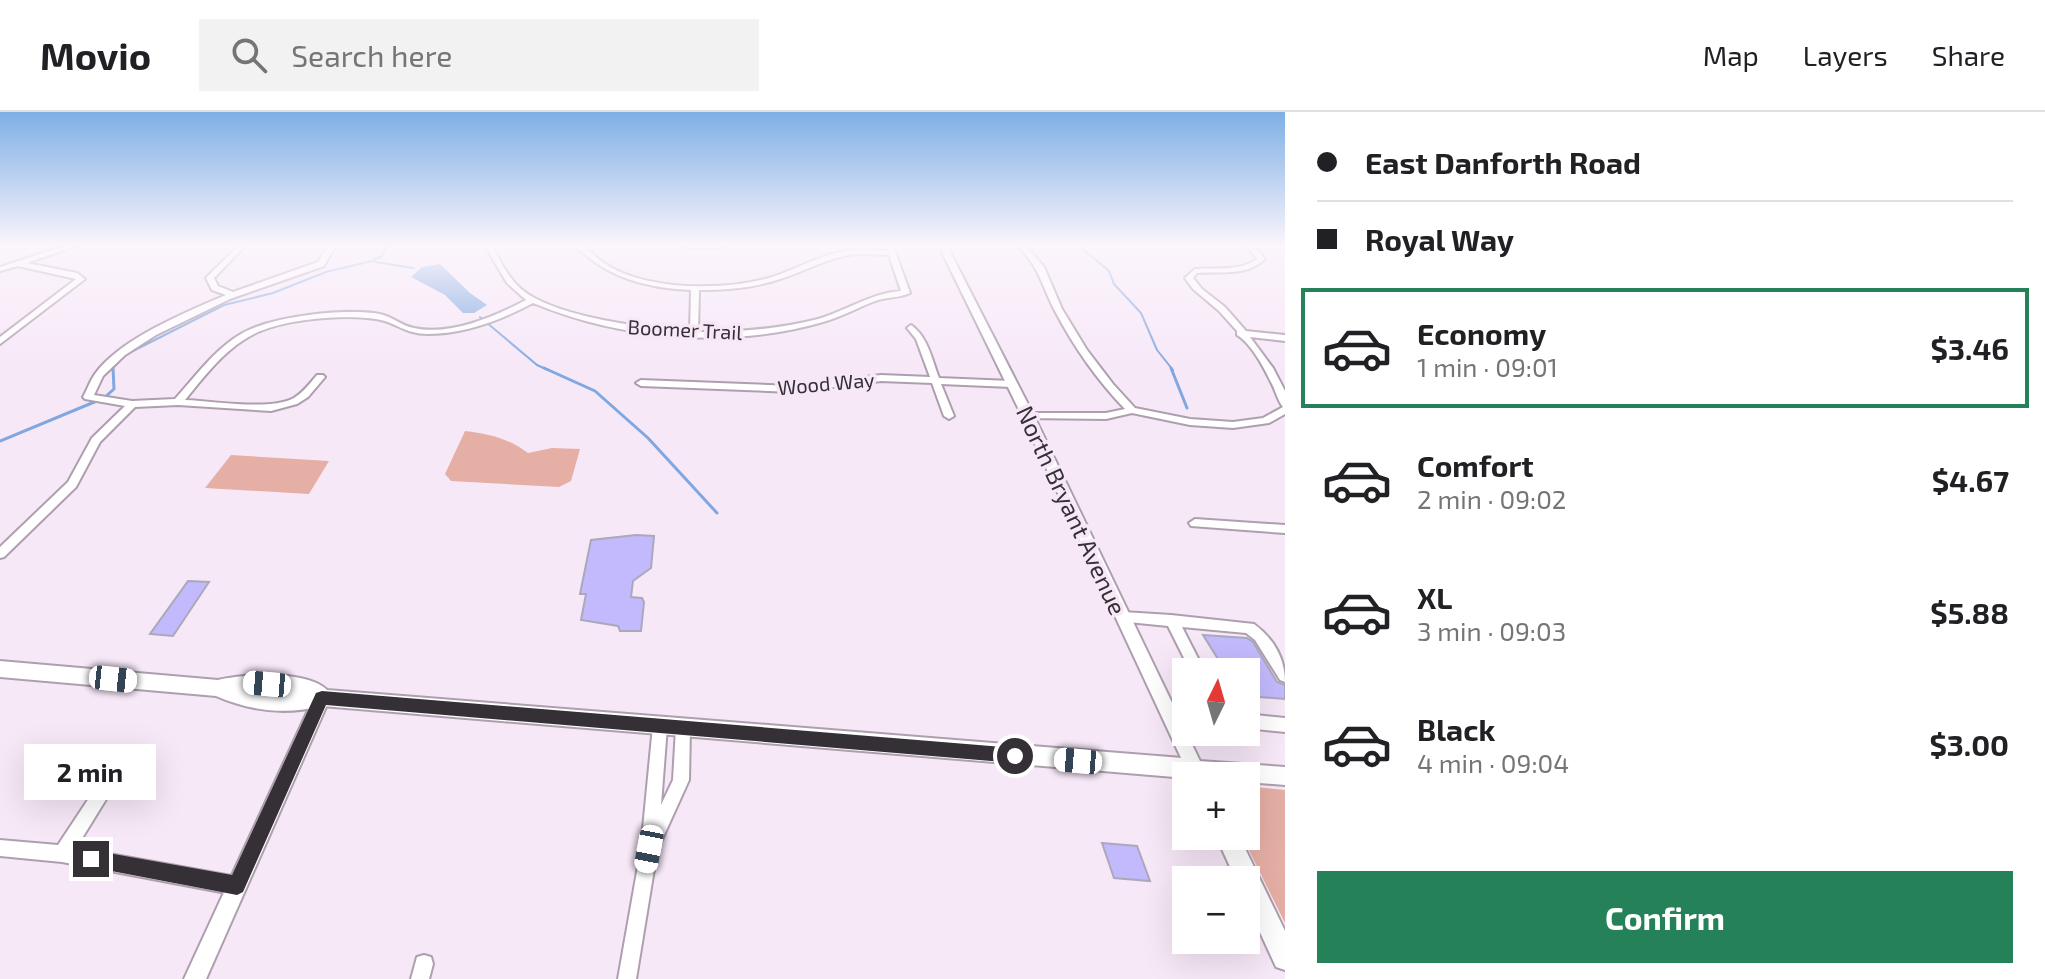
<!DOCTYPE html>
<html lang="en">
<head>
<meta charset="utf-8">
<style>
	:root { --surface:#fff; --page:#f2f2f2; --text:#202124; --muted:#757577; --line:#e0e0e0; --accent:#258157 }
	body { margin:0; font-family:"Exo 2",sans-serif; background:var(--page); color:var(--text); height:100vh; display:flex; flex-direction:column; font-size:30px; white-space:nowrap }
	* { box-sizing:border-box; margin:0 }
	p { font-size:26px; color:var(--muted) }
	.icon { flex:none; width:44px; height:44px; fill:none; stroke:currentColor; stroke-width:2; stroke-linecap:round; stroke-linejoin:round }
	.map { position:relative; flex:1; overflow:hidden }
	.side { display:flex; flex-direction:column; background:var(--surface); width:760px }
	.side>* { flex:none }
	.guide { display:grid; align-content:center; height:176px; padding:0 32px; background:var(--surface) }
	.needle { width:52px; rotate:5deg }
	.tools { position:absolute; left:1172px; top:546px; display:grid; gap:16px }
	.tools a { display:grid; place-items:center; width:88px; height:88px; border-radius:0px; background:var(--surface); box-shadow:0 8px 32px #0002; font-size:40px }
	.end { position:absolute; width:36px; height:36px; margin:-18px; border:10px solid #353036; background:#fff; box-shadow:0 0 0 4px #fff }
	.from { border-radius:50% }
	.bubble { position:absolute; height:56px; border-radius:0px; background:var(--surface); box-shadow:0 8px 32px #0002; font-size:26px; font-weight:700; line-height:56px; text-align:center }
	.car { position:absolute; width:24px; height:48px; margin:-24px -12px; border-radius:10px; box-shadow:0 0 6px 2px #0007; background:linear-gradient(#fff 24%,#345 0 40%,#fff 0 76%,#345 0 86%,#fff 0) }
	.guide b { display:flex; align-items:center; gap:28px; height:76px; font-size:30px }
	.guide b+b { border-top:2px solid var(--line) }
	.guide i { width:20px; height:20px; background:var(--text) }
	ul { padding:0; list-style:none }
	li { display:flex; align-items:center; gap:24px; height:120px; margin:0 16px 12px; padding:0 16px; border:4px solid transparent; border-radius:0px }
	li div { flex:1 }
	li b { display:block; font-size:30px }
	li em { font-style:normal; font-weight:700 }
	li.on { border-color:var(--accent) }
	li>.icon { width:72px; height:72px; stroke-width:1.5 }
	.cta { display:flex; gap:16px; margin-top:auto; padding:16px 32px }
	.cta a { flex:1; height:92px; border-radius:0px; background:var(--accent); color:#fff; font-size:32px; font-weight:700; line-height:92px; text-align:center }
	header { display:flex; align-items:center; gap:48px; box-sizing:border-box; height:112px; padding:0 40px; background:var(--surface); border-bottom:2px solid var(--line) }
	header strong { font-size:38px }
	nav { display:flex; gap:44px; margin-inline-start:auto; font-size:28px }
	.search { width:560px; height:72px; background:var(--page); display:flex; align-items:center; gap:20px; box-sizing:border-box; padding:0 28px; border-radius:0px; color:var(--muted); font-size:30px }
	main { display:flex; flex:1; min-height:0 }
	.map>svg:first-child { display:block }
	.green { fill:#e6afa5 }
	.water { fill:#80a7e0 }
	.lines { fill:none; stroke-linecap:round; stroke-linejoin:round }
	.stream-far1 { stroke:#80a7e0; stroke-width:2 }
	.stream { stroke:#80a7e0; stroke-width:3 }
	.building { fill:#c3bafd; stroke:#aaa8bb; stroke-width:2 }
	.minor-casing { stroke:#ae9faf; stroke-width:4 }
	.tertiary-casing { stroke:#ae9faf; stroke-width:4 }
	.secondary-casing { stroke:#ae9faf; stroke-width:4 }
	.minor { fill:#fff; fill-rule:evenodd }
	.tertiary { fill:#fff; fill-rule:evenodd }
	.secondary { fill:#fff; fill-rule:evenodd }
	.route { fill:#353036 }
	.labels { text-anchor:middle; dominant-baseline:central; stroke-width:7; stroke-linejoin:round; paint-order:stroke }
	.far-street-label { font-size:20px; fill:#353036; stroke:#f7e8f8 }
	.street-label { font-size:24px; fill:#353036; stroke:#f7e8f8 }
</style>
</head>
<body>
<header>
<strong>Movio</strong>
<div class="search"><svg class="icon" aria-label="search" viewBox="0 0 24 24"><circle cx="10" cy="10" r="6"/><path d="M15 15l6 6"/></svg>Search here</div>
<nav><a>Map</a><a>Layers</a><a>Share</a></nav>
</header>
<main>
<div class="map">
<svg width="1285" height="867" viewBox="0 0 1285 867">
	<rect width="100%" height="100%" fill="#f7e8f8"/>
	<g class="green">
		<path d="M465,319C489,322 508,326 528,341L552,336L580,337L571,369L559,375L451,369L445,362Z"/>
		<path d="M231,343L329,349L309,382L205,376Z"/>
		<path d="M1246,674L1285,678V811L1242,724H1246Z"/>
	</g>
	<path class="water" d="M440,152L470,181L487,193L474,201H463L445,183L411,165L422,155Z"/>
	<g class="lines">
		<g class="stream-far1">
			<path d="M1079,134L1109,159L1114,172L1141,201L1157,238L1173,258"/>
			<path d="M375,150L414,156"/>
			<path d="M480,205L537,253L548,258"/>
			<path d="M125,243L224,193L273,181L326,160L372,149L382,144L387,134"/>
			<path d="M113,253V258"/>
		</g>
		<g class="stream">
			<path d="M544,256L595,279L648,326L717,401"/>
			<path d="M1171,256L1187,296"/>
			<path d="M0,329L104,286L114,277L113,256"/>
		</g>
	</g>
	<g class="building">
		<path d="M636,423L654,424L651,456L633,469L631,485L642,486L644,490L641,519H620L618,514L581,508L586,482H580L591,428Z"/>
		<path d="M188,469L209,470L173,524L150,522Z"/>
		<path d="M1203,523L1247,526L1253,530L1277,570L1285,573V587L1246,584V560H1226Z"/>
		<path d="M1102,731L1137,734L1150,769L1114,766Z"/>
	</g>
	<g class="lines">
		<g class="minor-casing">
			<g id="minor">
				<path d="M64,134H76L27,151L77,161L85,167L0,232V225L76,167L18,154L0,159V155Z"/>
				<path d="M238,134H245L214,166L218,174L233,180L318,150L328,134H335L324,154L230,187L156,223L125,243L103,264L94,283L132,289L175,287C195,265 215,237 241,222C271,204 345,196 380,202C393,205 402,214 414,216C451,224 495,204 526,188L507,171L485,134H492C500,149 508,165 520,176C552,205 647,216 690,220L691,178C647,176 607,166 576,134H584C594,144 605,153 618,159C660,178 725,178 769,166C795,158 818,144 844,139C858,137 873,138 887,139L886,134H893L910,181C900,186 886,185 875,189C857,196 841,205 823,210C730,237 622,228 533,191C501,208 465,222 428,222C404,222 396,210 376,207C341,202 275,207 245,227C221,242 203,266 185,288C214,289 270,299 294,286C304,280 310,271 317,263H323L325,265L308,285L297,292L271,299L178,293L135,295L100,330L76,375L4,445L0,446V435L68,370L92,326L125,294L85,287L83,285C87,278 90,269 95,262C120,227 186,200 226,183L212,178L206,166ZM858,142L889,143L901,179C871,181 846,199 818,207C779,217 738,220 698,220L699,178C726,178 754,176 780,167C806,159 830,144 858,142Z"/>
				<path d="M682,134H725L722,136H685Z"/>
				<path d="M1018,134H1026L1044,155L1062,197L1087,238L1113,272L1135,296L1190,307L1233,310L1263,306L1283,295C1278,289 1276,280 1272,272C1264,256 1252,232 1237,223V219L1219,199L1193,177L1185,166L1195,157C1216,155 1239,160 1257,147L1247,134H1254L1265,147C1246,165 1221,159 1197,161L1193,166L1202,177L1225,195L1246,219L1285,223V229L1250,225L1273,256L1285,279V302L1269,311L1233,316L1190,313L1132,301L1106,307L1024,306L1023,304L1028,301H1106L1125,297C1097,268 1074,235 1055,199C1042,174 1040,156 1018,134Z"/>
				<path d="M911,213C928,225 932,248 939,266L1011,269L1016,272L1011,275L941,272L954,304L949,307L944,304L932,271L881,269L793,280L641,274L636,271L641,268L793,274L881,263L930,265L916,227L907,216Z"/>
				<path d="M1195,407L1285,413V421L1191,414L1189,411Z"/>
				<path d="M1123,500L1171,503L1254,512C1273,526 1285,546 1285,570L1280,568L1255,528L1246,521L1182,515L1205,560H1191L1168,514L1118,509L1116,505L1118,501Z"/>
				<path d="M1246,602L1285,606V620L1246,616Z"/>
				<path d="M660,607L665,609L667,614L661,693L673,668L676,616L678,611L683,609L688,611L690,616L689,668L660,732L658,733L636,867H618L641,737L653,614L655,609Z"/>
				<path d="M105,668L111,671L113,676L76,736L237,765L243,768L246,774L243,780L237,783L62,750L0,744V728L58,733L99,671Z"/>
				<path d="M424,843L431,845L433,852L429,867H411L417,845Z"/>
			</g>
		</g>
		<g class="tertiary-casing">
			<g id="tertiary">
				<path d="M939,134H947L1034,304L1200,649L1285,655V673L1246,670V664L1189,663L1022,304Z"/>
				<path d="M322,579L328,581L330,586L206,867H184L316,581Z"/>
			</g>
		</g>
		<g class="secondary-casing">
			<g id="secondary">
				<path d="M0,549L218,568C245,562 306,558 327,578L1195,647L1202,650L1208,664L1186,666L322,594C287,603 250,599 216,584L0,565Z"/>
				<path d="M1216,724H1239L1285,819V858L1276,855L1246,790V768H1236Z"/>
			</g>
		</g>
		<use href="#minor" class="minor"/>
		<use href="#tertiary" class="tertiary"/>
		<use href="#secondary" class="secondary"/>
	</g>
	<linearGradient id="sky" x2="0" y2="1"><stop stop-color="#7eafe5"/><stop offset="0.52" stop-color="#fbf5fc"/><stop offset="1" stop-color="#fbf5fc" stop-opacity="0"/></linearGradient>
	<rect width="1285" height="256" fill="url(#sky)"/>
	<path class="route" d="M322,579L1015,636L1023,644L1015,651L326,593L243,780L237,783L85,754L82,747L85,741L91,738L232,763L316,581Z"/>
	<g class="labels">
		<g class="far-street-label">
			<text transform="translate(685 217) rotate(3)">Boomer Trail</text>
			<text transform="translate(826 271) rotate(-5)">Wood Way</text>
		</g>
		<g class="street-label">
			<text transform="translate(1072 398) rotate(65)">North Bryant Avenue</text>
		</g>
	</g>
</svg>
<div class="tools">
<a><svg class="needle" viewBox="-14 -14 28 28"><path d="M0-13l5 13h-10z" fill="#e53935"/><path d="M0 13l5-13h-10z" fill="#757577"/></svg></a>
<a>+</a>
<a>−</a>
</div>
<i class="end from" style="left:1015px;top:644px"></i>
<i class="end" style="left:91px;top:747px"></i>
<div class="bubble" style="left:24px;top:632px;width:132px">2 min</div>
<i class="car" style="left:113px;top:567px;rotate:96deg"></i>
<i class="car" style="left:267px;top:572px;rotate:275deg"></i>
<i class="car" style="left:1078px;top:649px;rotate:275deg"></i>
<i class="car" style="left:649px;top:737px;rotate:191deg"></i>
</div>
<section class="side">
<div class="guide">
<b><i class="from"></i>East Danforth Road</b>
<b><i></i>Royal Way</b>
</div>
<ul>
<li class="on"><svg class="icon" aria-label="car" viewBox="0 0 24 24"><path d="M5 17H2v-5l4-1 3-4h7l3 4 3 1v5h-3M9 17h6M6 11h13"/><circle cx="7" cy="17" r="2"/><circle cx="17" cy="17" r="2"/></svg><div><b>Economy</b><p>1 min · 09:01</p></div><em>$3.46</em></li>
<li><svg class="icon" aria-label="car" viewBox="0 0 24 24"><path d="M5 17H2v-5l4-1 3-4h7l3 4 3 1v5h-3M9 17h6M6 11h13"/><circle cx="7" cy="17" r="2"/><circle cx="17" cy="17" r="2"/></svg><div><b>Comfort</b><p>2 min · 09:02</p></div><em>$4.67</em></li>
<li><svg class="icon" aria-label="car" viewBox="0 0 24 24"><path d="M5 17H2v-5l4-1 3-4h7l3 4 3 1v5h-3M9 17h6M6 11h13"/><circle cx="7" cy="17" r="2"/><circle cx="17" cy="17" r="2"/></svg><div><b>XL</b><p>3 min · 09:03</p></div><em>$5.88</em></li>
<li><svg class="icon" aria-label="car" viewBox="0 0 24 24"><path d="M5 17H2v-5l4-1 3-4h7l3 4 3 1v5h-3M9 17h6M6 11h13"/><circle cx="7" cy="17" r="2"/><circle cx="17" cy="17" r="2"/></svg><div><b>Black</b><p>4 min · 09:04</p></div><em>$3.00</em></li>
</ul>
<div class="cta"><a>Confirm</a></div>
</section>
</main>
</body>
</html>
